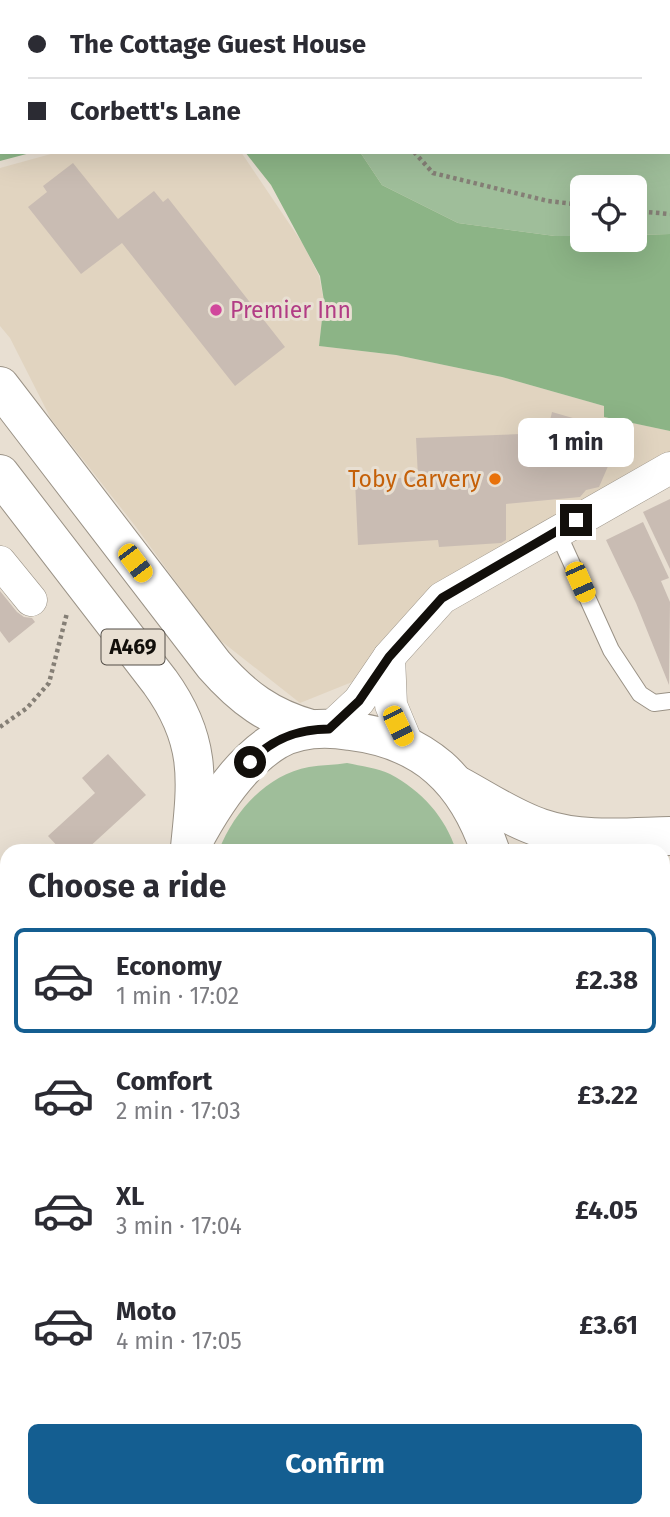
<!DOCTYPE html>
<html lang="en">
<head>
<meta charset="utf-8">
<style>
	:root { --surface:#fff; --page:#f7f7f7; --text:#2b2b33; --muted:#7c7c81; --line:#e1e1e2; --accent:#145e91 }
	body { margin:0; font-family:"Fira Sans",sans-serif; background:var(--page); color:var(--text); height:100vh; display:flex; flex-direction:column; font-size:26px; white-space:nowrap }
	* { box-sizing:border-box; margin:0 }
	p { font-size:23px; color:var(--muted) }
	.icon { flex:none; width:38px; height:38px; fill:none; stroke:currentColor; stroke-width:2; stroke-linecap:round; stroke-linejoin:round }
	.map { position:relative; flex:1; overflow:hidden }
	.drawer { position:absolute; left:0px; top:844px; width:670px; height:674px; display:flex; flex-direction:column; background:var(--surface); border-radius:21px 21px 0 0; box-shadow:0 7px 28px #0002 }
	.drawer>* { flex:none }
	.banner { position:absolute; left:0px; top:0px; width:670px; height:154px; box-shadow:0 7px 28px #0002; display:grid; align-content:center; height:154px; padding:0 28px; background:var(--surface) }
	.fabs { position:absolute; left:570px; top:175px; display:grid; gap:14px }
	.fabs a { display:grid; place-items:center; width:77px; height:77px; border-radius:10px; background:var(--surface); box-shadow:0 7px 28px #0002; font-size:35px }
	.end { position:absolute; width:32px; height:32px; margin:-16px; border:9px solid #120f0b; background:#fff; box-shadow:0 0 0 4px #fff }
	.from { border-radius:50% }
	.bubble { position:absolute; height:49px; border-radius:10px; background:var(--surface); box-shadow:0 7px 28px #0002; font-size:23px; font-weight:700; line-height:49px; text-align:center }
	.car { position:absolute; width:21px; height:42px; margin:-21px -10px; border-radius:9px; box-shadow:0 0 5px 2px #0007; background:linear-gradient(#f5c518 24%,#345 0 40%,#f5c518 0 76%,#345 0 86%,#f5c518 0) }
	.banner b { display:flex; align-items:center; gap:24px; height:66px; font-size:26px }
	.banner b+b { border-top:2px solid var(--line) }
	.banner i { width:18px; height:18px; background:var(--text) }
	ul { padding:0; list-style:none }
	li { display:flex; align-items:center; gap:21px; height:105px; margin:0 14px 10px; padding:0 14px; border:4px solid transparent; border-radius:10px }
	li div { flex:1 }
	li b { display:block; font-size:26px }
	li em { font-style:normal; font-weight:700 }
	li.selected { border-color:var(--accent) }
	li>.icon { width:63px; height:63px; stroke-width:1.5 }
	h2 { padding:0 28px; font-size:32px; line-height:84px }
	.primary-button { display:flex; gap:14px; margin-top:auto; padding:14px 28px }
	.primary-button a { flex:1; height:80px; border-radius:10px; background:var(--accent); color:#fff; font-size:28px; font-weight:700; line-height:80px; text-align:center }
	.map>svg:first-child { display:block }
	.built { fill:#e1d4c0 }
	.green { fill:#9fbe9a }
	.forest { fill:#8cb486 }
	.building { fill:#c9bcb3 }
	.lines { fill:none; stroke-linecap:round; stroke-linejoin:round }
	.service-casing { stroke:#9a9286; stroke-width:18 }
	.minor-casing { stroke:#9a9286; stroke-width:33 }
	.secondary-casing { stroke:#9a9286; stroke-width:40 }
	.primary-casing { stroke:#9a9286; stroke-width:40 }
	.path { stroke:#857f76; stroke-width:4.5; stroke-dasharray:3.5 3.5; stroke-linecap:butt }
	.service { stroke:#fff; stroke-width:16 }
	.minor { stroke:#fff; stroke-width:32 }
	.secondary { stroke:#fff; stroke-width:38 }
	.primary { stroke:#fff; stroke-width:38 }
	.route { stroke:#120f0b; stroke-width:9 }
	.hotel-dot { fill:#d1479c; stroke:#e8dfd2; stroke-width:2.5 }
	.food-dot { fill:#e8710a; stroke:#e8dfd2; stroke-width:2.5 }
	.labels { text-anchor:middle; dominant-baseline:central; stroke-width:6; stroke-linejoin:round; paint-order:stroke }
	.shield { fill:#e8dfd2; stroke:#524d47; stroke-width:2 }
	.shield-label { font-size:21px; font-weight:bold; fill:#120f0b }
	.hotel-label { font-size:23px; fill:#b23c85; stroke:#e8dfd2; text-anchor:start }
	.food-label { font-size:23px; fill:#c56008; stroke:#e8dfd2; text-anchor:end }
</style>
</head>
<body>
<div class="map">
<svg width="670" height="1517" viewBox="0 0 670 1517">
	<rect width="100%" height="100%" fill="#e8dfd2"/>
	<g class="built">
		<path d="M58,152H241L303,244L319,276L324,301L319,346L396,355L502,377L604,406L605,417L670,431V462L530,530L367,676L300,703L216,637L136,527L51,419L10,338L0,326V168Z"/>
		<path d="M670,929V1298L663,1291V930Z"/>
		<path d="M7,1175V1510H663V1427L670,1434V1517H0V1176Z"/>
	</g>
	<g class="green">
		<path d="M250,0H670V234L635,235V187H583V236H555L458,223L382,185L360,152H668V2Z"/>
		<path d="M347,763C361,766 378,768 390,774C422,791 445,817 456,850H219C234,812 266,775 309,767C321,765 335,765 347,763Z"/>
	</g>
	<g class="forest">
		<path d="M0,0H250L251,2H2V152H34L0,161Z"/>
		<path d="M245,152H360L382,185L458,223L555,236H583V240H635V235L670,234V431L604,417V406L502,377L396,355L319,346L324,301L320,276L271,185Z"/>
	</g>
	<g class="building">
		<path d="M73,163L118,219L154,191L163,202L168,198L285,347L235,386L122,243L81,274L28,207L47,192L43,186Z"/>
		<path d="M552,412L604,427L602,449L612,457L599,487L586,490L580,497L506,504V540L501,543L439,547L438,540L358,545L355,480L418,477L416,438L547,433Z"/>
		<path d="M670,499V569L643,512Z"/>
		<path d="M643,522L669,578L661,581L670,602L669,685L636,603L606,540Z"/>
		<path d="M0,591L17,612L24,617L32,618L35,622L9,643L0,631Z"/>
		<path d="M108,754L146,795L86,850H61L48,836L95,793L82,778Z"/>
	</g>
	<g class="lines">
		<g class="service-casing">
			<g id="service">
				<path d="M557,531L611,650L640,694L654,703L670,701"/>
				<path d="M69,1510L71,1517"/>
			</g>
		</g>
		<g class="minor-casing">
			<g id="minor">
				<path d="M0,562L31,600"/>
				<path d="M389,657L391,705L408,746"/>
				<path d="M329,729L359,701L389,657L442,598L670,468"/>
				<path d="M0,920L7,919"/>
				<path d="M454,1510V1517"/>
			</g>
		</g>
		<g class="secondary-casing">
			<path id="secondary" d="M663,1342L670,1349"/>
		</g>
		<g class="primary-casing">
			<g id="primary">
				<path d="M0,386L214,665C243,698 269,717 311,729"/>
				<path d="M0,474L160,682C202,740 197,780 190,847"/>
				<path d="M459,786C485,800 513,819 541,828C582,842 627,837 670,836"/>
				<path d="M193,842C212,806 240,762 277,740C299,728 325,727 350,731C425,740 466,780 490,850"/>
				<path d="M663,888L670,887"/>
				<path d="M0,1086L7,1084"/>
				<path d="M0,1129L7,1126"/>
			</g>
		</g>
		<g class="path">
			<path d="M282,0L283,2"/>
			<path d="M414,152L433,173L548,201L583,205"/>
			<path d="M635,211L670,214"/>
			<path d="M0,727L27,708L49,683L67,613"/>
		</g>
		<use href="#service" class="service"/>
		<use href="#minor" class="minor"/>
		<use href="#secondary" class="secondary"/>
		<use href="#primary" class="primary"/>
	</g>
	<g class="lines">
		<path class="route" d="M250,762C272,739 297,729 329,729L359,701L389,657L442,598L576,520"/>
	</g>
	<circle class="hotel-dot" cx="216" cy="310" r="7"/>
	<circle class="food-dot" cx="495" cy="479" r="7"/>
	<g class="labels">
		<rect class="shield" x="101.5" y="629.5" width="63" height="35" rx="5"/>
		<g class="shield-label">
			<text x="133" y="647">A469</text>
		</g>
		<g class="hotel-label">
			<text x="230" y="310">Premier Inn</text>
		</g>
		<g class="food-label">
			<text x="481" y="479">Toby Carvery</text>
		</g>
	</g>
</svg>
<div class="fabs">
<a><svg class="icon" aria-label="locate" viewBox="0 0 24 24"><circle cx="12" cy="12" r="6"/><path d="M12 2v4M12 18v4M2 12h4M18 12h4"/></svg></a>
</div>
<i class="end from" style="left:250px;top:762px"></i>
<i class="end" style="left:576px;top:520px"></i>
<div class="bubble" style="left:518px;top:418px;width:116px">1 min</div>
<i class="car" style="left:135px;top:563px;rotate:143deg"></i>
<i class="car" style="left:580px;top:582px;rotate:156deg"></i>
<i class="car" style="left:398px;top:726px;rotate:154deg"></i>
<div class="banner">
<b><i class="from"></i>The Cottage Guest House</b>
<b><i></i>Corbett's Lane</b>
</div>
<section class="drawer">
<h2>Choose a ride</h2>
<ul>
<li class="selected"><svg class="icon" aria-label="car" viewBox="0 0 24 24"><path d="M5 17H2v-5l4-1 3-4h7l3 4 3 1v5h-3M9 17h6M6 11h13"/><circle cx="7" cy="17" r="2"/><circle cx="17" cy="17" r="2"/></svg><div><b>Economy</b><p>1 min · 17:02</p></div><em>£2.38</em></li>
<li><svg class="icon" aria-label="car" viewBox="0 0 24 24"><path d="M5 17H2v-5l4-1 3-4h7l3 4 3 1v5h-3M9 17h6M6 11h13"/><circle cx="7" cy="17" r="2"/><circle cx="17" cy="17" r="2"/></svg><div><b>Comfort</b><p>2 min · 17:03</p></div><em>£3.22</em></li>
<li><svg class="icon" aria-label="car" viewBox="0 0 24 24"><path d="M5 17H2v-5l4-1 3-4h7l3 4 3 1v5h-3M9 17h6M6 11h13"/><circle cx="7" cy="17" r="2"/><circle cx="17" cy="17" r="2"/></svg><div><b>XL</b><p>3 min · 17:04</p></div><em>£4.05</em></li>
<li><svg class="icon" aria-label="car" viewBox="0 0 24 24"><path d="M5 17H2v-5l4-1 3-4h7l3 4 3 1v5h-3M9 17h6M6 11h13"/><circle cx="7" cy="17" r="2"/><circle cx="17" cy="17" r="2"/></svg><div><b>Moto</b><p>4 min · 17:05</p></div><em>£3.61</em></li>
</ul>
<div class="primary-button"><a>Confirm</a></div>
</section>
</div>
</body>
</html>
